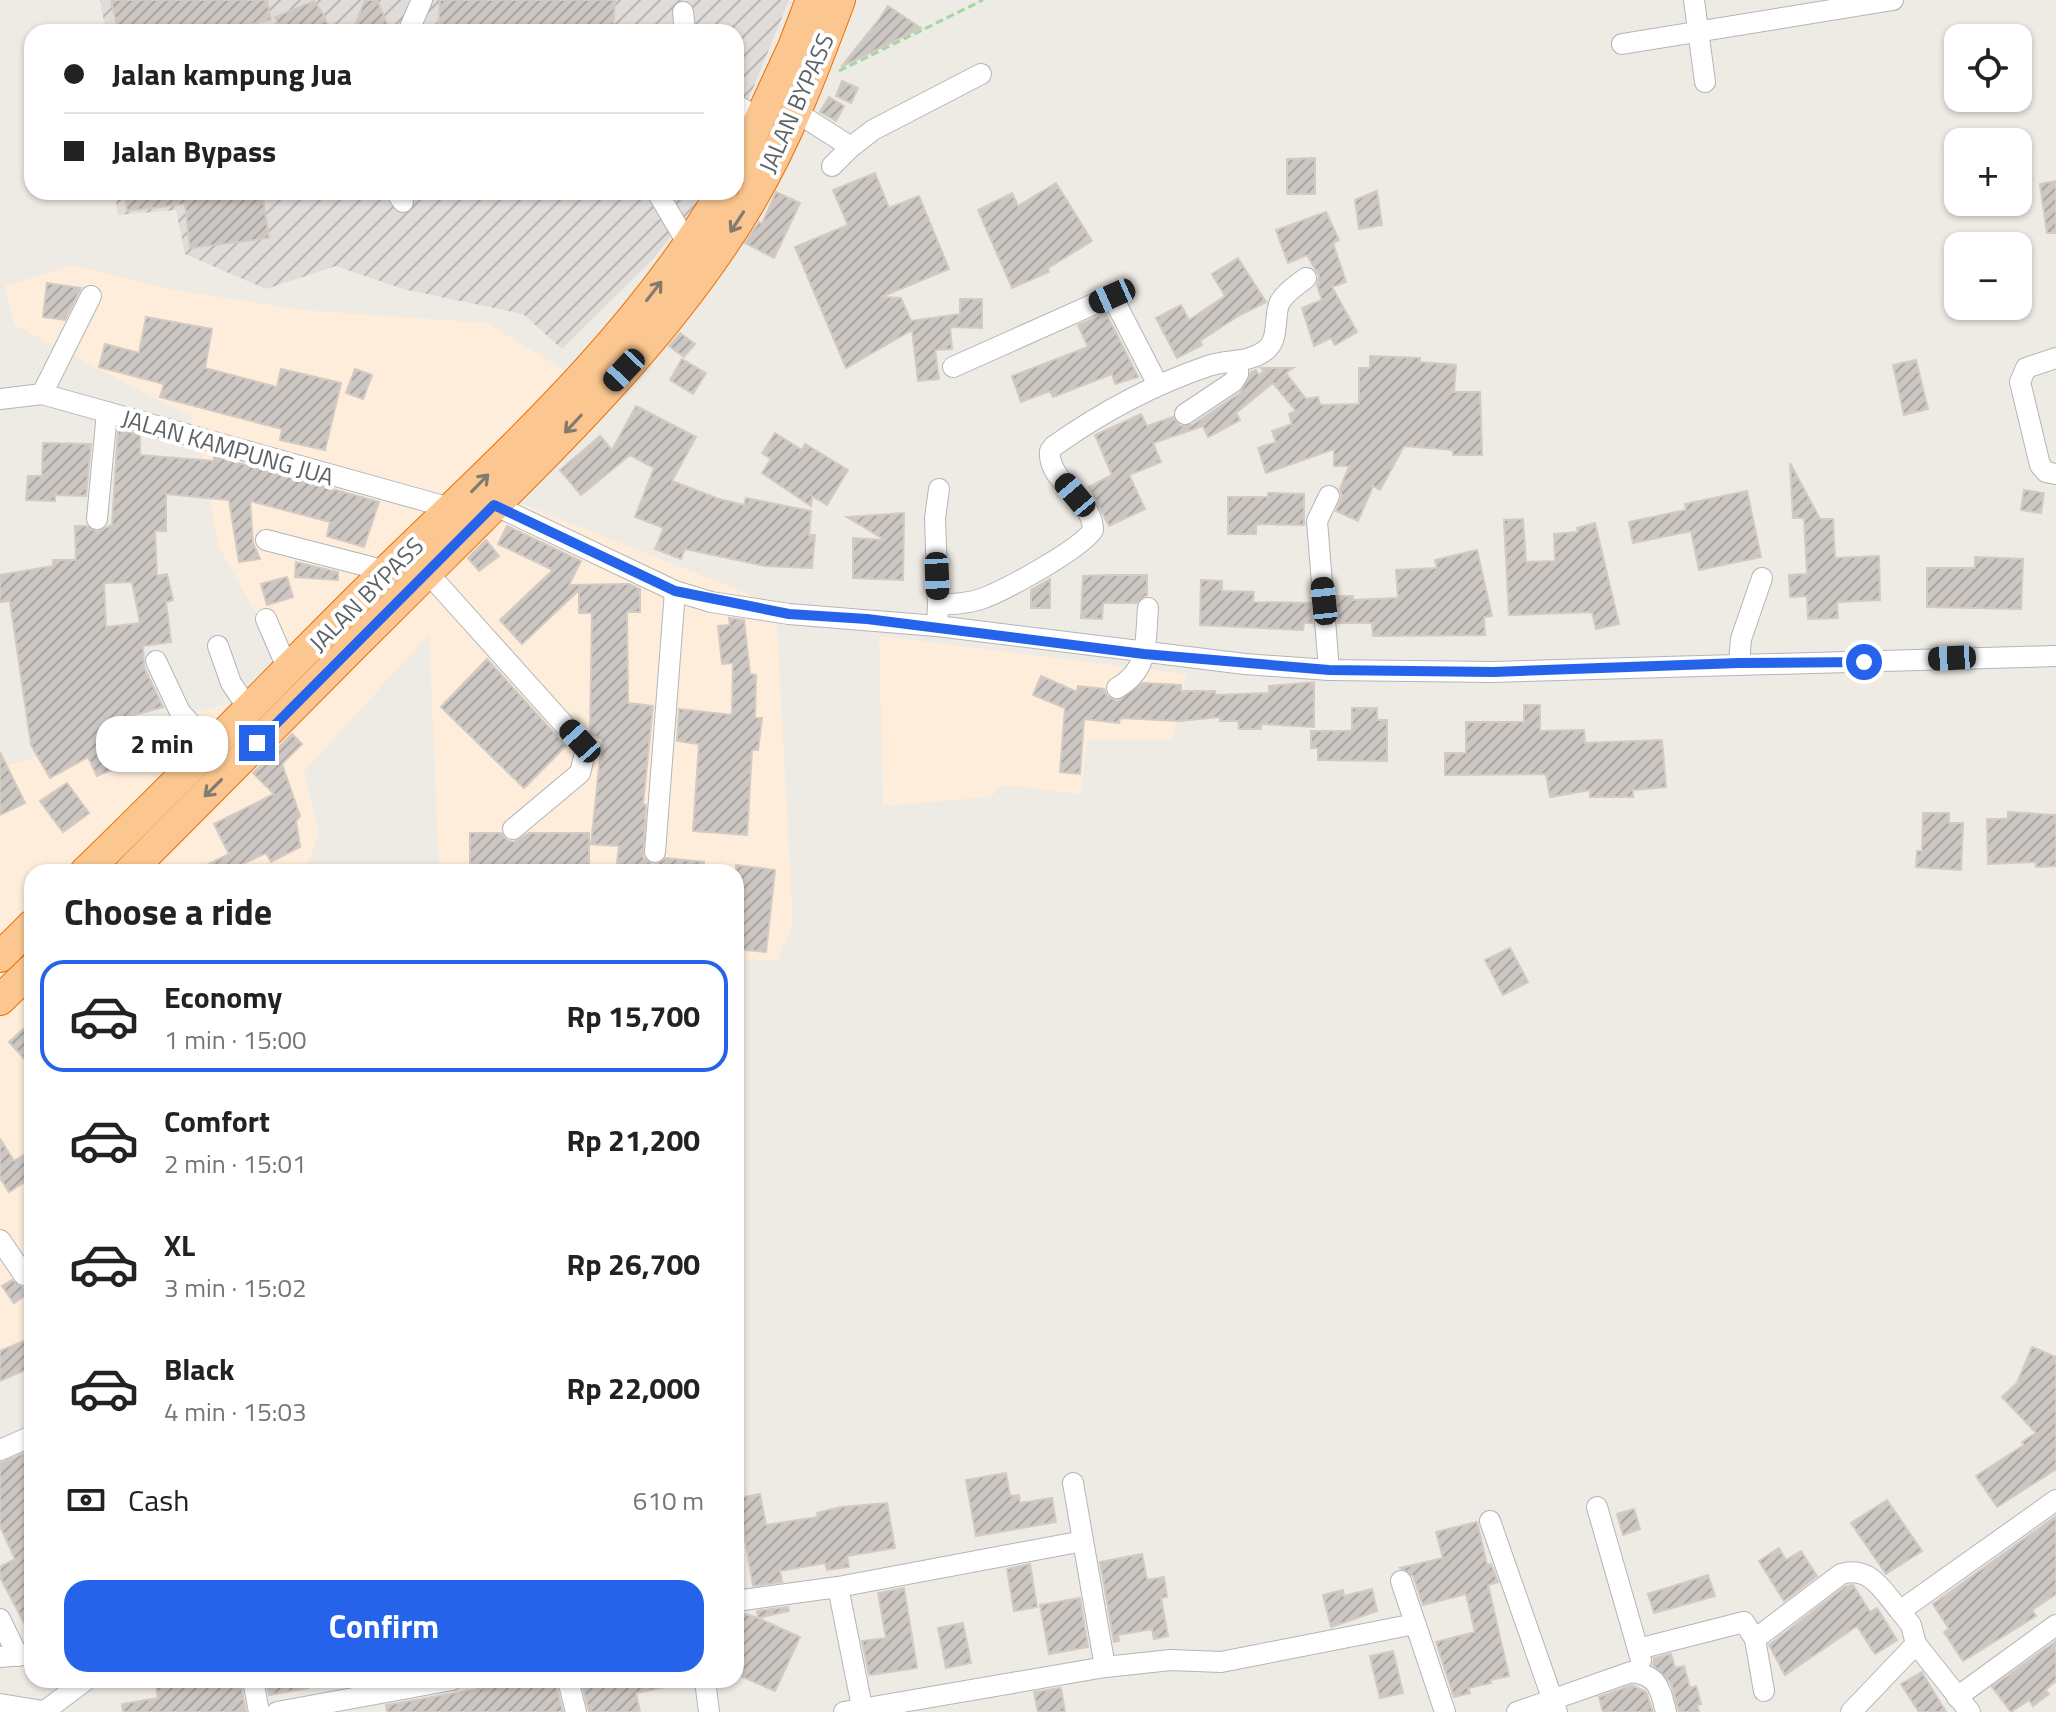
<!DOCTYPE html>
<html lang="en">
<head>
<meta charset="utf-8">
<style>
	:root { --surface:#fff; --page:#f6f6f6; --text:#222; --muted:#767676; --line:#e0e0e0; --accent:#2563eb }
	body { margin:0; font-family:"Titillium Web",sans-serif; background:var(--page); color:var(--text); height:100vh; display:flex; flex-direction:column; font-size:30px; white-space:nowrap }
	* { box-sizing:border-box; margin:0 }
	p { font-size:26px; color:var(--muted) }
	.icon { flex:none; width:44px; height:44px; fill:none; stroke:currentColor; stroke-width:2; stroke-linecap:round; stroke-linejoin:round }
	.map { position:relative; flex:1; overflow:hidden }
	.side { position:absolute; left:24px; top:864px; width:720px; height:824px; display:flex; flex-direction:column; background:var(--surface); border-radius:24px; box-shadow:0 2px 6px #0004 }
	.side>* { flex:none }
	.guide { position:absolute; left:24px; top:24px; width:720px; height:176px; border-radius:24px; box-shadow:0 2px 6px #0004; display:grid; align-content:center; height:176px; padding:0 40px; background:var(--surface) }
	.buttons { position:absolute; left:1944px; top:24px; display:grid; gap:16px }
	.buttons a { display:grid; place-items:center; width:88px; height:88px; border-radius:16px; background:var(--surface); box-shadow:0 2px 6px #0004; font-size:40px }
	.end { position:absolute; width:36px; height:36px; margin:-18px; border:10px solid #2563eb; background:#fff; box-shadow:0 0 0 4px #fff }
	.from { border-radius:50% }
	.bubble { position:absolute; height:56px; border-radius:24px; background:var(--surface); box-shadow:0 2px 6px #0004; font-size:26px; font-weight:700; line-height:56px; text-align:center }
	.car { position:absolute; width:24px; height:48px; margin:-24px -12px; border-radius:10px; box-shadow:0 0 6px 2px #0007; background:linear-gradient(#222 24%,#8ab4d8 0 40%,#222 0 76%,#8ab4d8 0 86%,#222 0) }
	.guide b { display:flex; align-items:center; gap:28px; height:76px; font-size:30px }
	.guide b+b { border-top:2px solid var(--line) }
	.guide i { width:20px; height:20px; background:var(--text) }
	ul { padding:0; list-style:none }
	li { display:flex; align-items:center; gap:24px; height:112px; margin:0 16px 12px; padding:0 24px; border:4px solid transparent; border-radius:24px }
	li div { flex:1 }
	li b { display:block; font-size:30px }
	li em { font-style:normal; font-weight:700 }
	li.selected { border-color:var(--accent) }
	li>.icon { width:72px; height:72px; stroke-width:1.5 }
	h2 { padding:0 40px; font-size:36px; line-height:96px }
	.pay { display:flex; align-items:center; gap:20px; height:88px; padding:0 40px; font-size:30px }
	.pay p { margin-inline-start:auto }
	.action { display:flex; gap:16px; margin-top:auto; padding:16px 40px }
	.action a { flex:1; height:92px; border-radius:24px; background:var(--accent); color:#fff; font-size:32px; font-weight:700; line-height:92px; text-align:center }
	.map>svg:first-child { display:block }
	.commercial { fill:#fdedda }
	.industrial { fill:url(#industrial-furrows) }
	.building { fill:url(#building-hatch); stroke:#d3cac3; stroke-width:2; fill-rule:evenodd }
	.lines { fill:none; stroke-linecap:round; stroke-linejoin:round }
	.minor-casing { stroke:#b2b6b9; stroke-width:22 }
	.highway-casing { stroke:#ef6f04; stroke-width:32 }
	.path { stroke:#a4d7a6; stroke-width:3; stroke-dasharray:8 4; stroke-linecap:butt }
	.minor { stroke:#fff; stroke-width:20 }
	.highway { stroke:#fbc68f; stroke-width:30 }
	.oneway { stroke:#847b70 }
	.route { stroke:#2563eb; stroke-width:10 }
	.labels { text-anchor:middle; dominant-baseline:central; stroke-width:8; stroke-linejoin:round; paint-order:stroke }
	.street-label { font-size:24px; fill:#5c6265; stroke:#fff }
</style>
</head>
<body>
<div class="map">
<svg width="2056" height="1712" viewBox="0 0 2056 1712">
	<defs>
		<pattern id="industrial-furrows" width="10" height="10" patternUnits="userSpaceOnUse" patternTransform="scale(2)"><rect width="10" height="10" fill="#e0dcd9"/><path d="M-1 1l2-2M0 10L10 0M9 11l2-2" fill="none" stroke="#b9b6b4"/></pattern>
		<pattern id="building-hatch" width="6" height="6" patternUnits="userSpaceOnUse" patternTransform="scale(2)"><rect width="6" height="6" fill="#ccc7c3"/><path d="M-1 1l2-2M0 6l6-6M5 7l2-2" fill="none" stroke="#a9a5a2"/></pattern>
	</defs>
	<rect width="100%" height="100%" fill="#eeeae4"/>
	<g class="commercial">
		<path d="M72,265L170,289L303,310L487,323L607,396L520,503L776,605L793,923L778,961L736,959V872H439L429,634L304,772L319,834L304,872H32V1336L0,1349V767L296,685L218,546L203,458L191,417L14,325L5,286Z"/>
		<path d="M879,636L1187,674L1172,740H1087L1081,794L1002,785L991,797L883,806Z"/>
	</g>
	<g class="industrial">
		<path d="M100,0H789L736,130V32H106Z"/>
		<path d="M115,192H708L651,261L562,349L523,314L403,289L336,266L266,289L185,254L176,210L118,215Z"/>
	</g>
	<g class="building">
		<path d="M111,0H267L271,20L211,32H118Z"/>
		<path d="M365,0H377L391,32H352Z"/>
		<path d="M440,0H615L613,32H438Z"/>
		<path d="M314,1L324,15L330,32H281L275,17Z"/>
		<path d="M888,6L921,28L841,67L880,18Z"/>
		<path d="M842,81L858,88L851,103L836,96Z"/>
		<path d="M829,97L844,106L836,121L820,112Z"/>
		<path d="M1315,158V194H1287V159Z"/>
		<path d="M875,173L889,208L919,196L949,269L881,297L901,298L911,321L960,314V299H982V328L950,327L952,349L935,350L939,379L918,381L912,330L846,368L795,247L848,225L833,190Z"/>
		<path d="M2056,181V233H2047L2040,184Z"/>
		<path d="M1056,183L1092,241L1048,268L1049,272L1012,288L978,210L1012,193L1018,206Z"/>
		<path d="M1377,191L1382,225L1359,229L1355,200Z"/>
		<path d="M125,192H262L269,238L190,248L185,204L127,211Z"/>
		<path d="M776,192L800,203L774,258L745,243L759,222L762,224Z"/>
		<path d="M1326,212L1339,240L1333,243L1346,282L1332,287L1357,332L1335,345L1331,338L1314,346L1302,308L1322,300L1317,285L1319,276L1307,255L1288,263L1276,230Z"/>
		<path d="M1238,258L1266,302L1238,316L1200,341L1202,345L1177,358L1156,318L1181,305L1189,320L1225,296L1212,274Z"/>
		<path d="M47,283L81,288L65,320L43,317Z"/>
		<path d="M1106,313L1138,377L1115,384L1112,374L1053,397L1050,391L1021,402L1012,376L1088,347L1078,325Z"/>
		<path d="M146,317L212,329L205,368L277,387L281,369L341,383L325,450L280,440L282,429L160,397L164,384L99,367L105,344L139,353Z"/>
		<path d="M680,333L695,344L684,357L669,346Z"/>
		<path d="M1370,356L1420,358V362L1456,365L1454,392H1480L1482,455H1453V450L1404,446L1380,490L1373,486L1358,521L1336,511L1342,496L1340,489L1349,466H1334V449L1266,473L1258,448L1276,442L1272,431L1292,424L1289,414L1296,411L1273,383L1236,413L1240,420L1208,437L1203,426L1153,443L1161,462L1129,475L1145,509L1109,526L1089,487L1112,475L1095,435L1141,414L1147,426L1173,417L1180,426L1192,425L1240,393L1251,372L1256,370L1259,375L1264,371L1261,368H1293L1286,373L1306,399L1318,397L1320,405L1359,404V368H1370Z"/>
		<path d="M682,359L706,373L693,394L670,380Z"/>
		<path d="M1916,360L1928,409L1904,415L1893,365Z"/>
		<path d="M355,369L372,375L363,399L346,393Z"/>
		<path d="M636,406L696,437L672,481L719,499L744,505L746,498L811,511L809,535H815L812,568L765,566L685,549L681,559L655,549L664,528L635,517L654,468L630,455L581,495L560,470L600,436L612,450Z"/>
		<path d="M118,429L140,435V455L214,461V456L379,502L364,547L327,536L330,522L250,501L253,543L260,559L239,562L229,500L166,494V531H155L157,576L167,574L173,600L166,602L171,642L143,646L144,667L163,707L127,717L140,757L118,764L119,767L97,776L88,757L50,778L31,745L10,601L0,602V575L53,566V560H76L75,526H86L97,532L112,525ZM132,582L140,623L106,627L104,583Z"/>
		<path d="M775,433L802,450L805,444L848,470L827,505L812,496L811,506L762,473L771,459L762,453Z"/>
		<path d="M43,443L91,444L86,496L55,495V501L26,500L28,476H42Z"/>
		<path d="M1790,463L1820,519H1833L1835,558L1879,556L1880,600L1837,602L1838,618L1808,619L1807,596L1790,597L1789,575L1807,574L1804,518H1793Z"/>
		<path d="M2024,490L2044,493L2041,513L2021,510Z"/>
		<path d="M1747,491L1761,557L1699,570L1691,531L1633,543L1629,522L1686,510L1685,504Z"/>
		<path d="M1268,493L1304,494V525L1256,524V534H1228V497H1268Z"/>
		<path d="M904,513L903,580L853,578V538L885,540L847,517Z"/>
		<path d="M1523,519L1526,562L1555,561L1554,534L1578,532L1577,528L1595,523L1619,624L1596,629L1592,612L1509,615L1504,520Z"/>
		<path d="M507,526L581,561L569,585L629,584L640,589V612H627L628,703L653,706L643,804L646,805L643,857L653,865L666,858L704,862L703,872H616L619,846L591,844L602,739L590,734L592,613H579V590L522,644L500,620L553,570L498,544Z"/>
		<path d="M486,540L499,556L479,571L468,558Z"/>
		<path d="M1477,550L1492,616L1484,617L1485,635L1373,636L1372,623H1338L1336,596H1353V600L1398,598L1396,570L1437,568L1435,560Z"/>
		<path d="M1975,557L2023,559L2021,609L1927,607V568H1975Z"/>
		<path d="M296,562L338,572V580L295,577Z"/>
		<path d="M1110,575H1147V595L1136,603H1103L1102,619L1081,618L1083,576Z"/>
		<path d="M287,577L293,597L267,605L261,584Z"/>
		<path d="M1050,579V608H1031V590Z"/>
		<path d="M1201,580L1222,581V591L1254,592L1253,602L1311,603L1312,623H1304L1303,630L1200,625Z"/>
		<path d="M729,618L744,620L750,674L756,675L755,718H762L758,750H752L747,835L693,831L699,744L677,741L679,709L732,715L733,663L722,664L718,626L730,625Z"/>
		<path d="M487,659L566,746L524,788L441,707Z"/>
		<path d="M1041,676L1077,692L1078,686L1104,689L1107,696L1117,701L1143,683L1181,685V691H1215V695L1269,693V686L1314,682V727L1261,724V729H1239L1238,721H1220V717L1179,721L1120,718L1119,723L1084,719L1080,774L1060,772L1065,708L1033,695Z"/>
		<path d="M1524,705H1540V731L1584,730L1585,743L1662,740L1666,787L1633,790V797H1590V790L1550,797L1546,774L1445,775V753H1466V722H1524Z"/>
		<path d="M1352,708H1377V720H1387V761L1318,760V748H1311V731H1352Z"/>
		<path d="M292,734L302,744L282,764L300,816L296,821L300,847L271,862L266,853L226,872H193L229,854L214,824L274,794L253,773Z"/>
		<path d="M0,752L25,803L0,815Z"/>
		<path d="M67,783L89,813L63,832L40,801Z"/>
		<path d="M2008,812L2056,815V866L2036,867V862L1988,864L1987,819H2008Z"/>
		<path d="M1923,813H1949V823H1963L1961,870L1916,867L1917,851H1922Z"/>
		<path d="M470,833H501L508,841L514,842L529,833H589V872H470Z"/>
		<path d="M736,865L775,870L766,952L736,949Z"/>
		<path d="M1510,948L1528,982L1503,995L1485,960Z"/>
		<path d="M32,1021V1067L9,1042Z"/>
		<path d="M0,1139L14,1161L32,1150V1177L9,1192L0,1178Z"/>
		<path d="M12,1280L30,1292L14,1303L2,1286Z"/>
		<path d="M29,1339L32,1367L0,1381V1351Z"/>
		<path d="M2032,1347L2056,1357V1469L1997,1507L1976,1476L2024,1445L2022,1442L2036,1433L2002,1397L2017,1383Z"/>
		<path d="M32,1450V1638L0,1577V1567L15,1559L0,1526V1463Z"/>
		<path d="M1006,1473L1010,1496L1019,1495L1020,1503L1052,1498L1056,1522L976,1536L966,1480Z"/>
		<path d="M760,1494L766,1525L818,1517L817,1513L841,1507L887,1503L895,1548L847,1556L849,1567L827,1570L825,1563L780,1571L782,1582L753,1586L738,1498Z"/>
		<path d="M1887,1500L1922,1551L1886,1574L1851,1523Z"/>
		<path d="M1634,1509L1640,1529L1623,1535L1617,1514Z"/>
		<path d="M2056,1516V1594L2032,1610L2036,1616L1963,1661L1944,1632L1949,1629L1933,1604Z"/>
		<path d="M1477,1522L1487,1565L1491,1564L1498,1582L1488,1585L1509,1676L1490,1680L1491,1683L1468,1688L1470,1693L1454,1697L1436,1642L1475,1632L1466,1594L1423,1605L1413,1576L1400,1568L1443,1558L1436,1532Z"/>
		<path d="M1779,1548L1786,1560L1801,1551L1817,1576L1784,1601L1759,1561Z"/>
		<path d="M1142,1554L1147,1580L1164,1577L1167,1597L1161,1598L1168,1636L1154,1639L1152,1629L1118,1635L1119,1641L1114,1642L1100,1562Z"/>
		<path d="M1030,1564L1037,1607L1014,1611L1007,1569Z"/>
		<path d="M1708,1575L1715,1596L1654,1613L1648,1594Z"/>
		<path d="M1853,1585L1870,1612L1877,1608L1897,1640L1875,1654L1857,1626L1785,1675L1769,1645L1846,1586Z"/>
		<path d="M904,1588L917,1668L869,1675L862,1641L886,1638L878,1593Z"/>
		<path d="M1372,1589L1377,1611L1331,1627L1323,1595L1343,1590L1344,1596Z"/>
		<path d="M1080,1598L1088,1647L1049,1654L1040,1605Z"/>
		<path d="M788,1607L789,1611L758,1618L800,1637L775,1691L736,1674V1627L742,1613L758,1618L757,1611Z"/>
		<path d="M963,1623L971,1663L946,1668L938,1628Z"/>
		<path d="M2056,1641V1681L2045,1690L2049,1694L2033,1706L2029,1700L2011,1712L1992,1687Z"/>
		<path d="M1393,1651L1403,1693L1380,1698L1370,1656Z"/>
		<path d="M1671,1654L1675,1668L1684,1666L1690,1688L1696,1686L1701,1704L1697,1705L1699,1712H1679L1671,1683L1653,1665L1654,1658Z"/>
		<path d="M1922,1672L1923,1674L1946,1712H1919L1901,1684Z"/>
		<path d="M155,1680H240L246,1712H123L122,1704L158,1698Z"/>
		<path d="M266,1680H307L308,1688L269,1695Z"/>
		<path d="M530,1680H555L563,1712H387L386,1705Z"/>
		<path d="M581,1680H665V1687L636,1693L640,1712H589Z"/>
		<path d="M1632,1685L1646,1692L1653,1712H1603L1599,1697Z"/>
		<path d="M1061,1688L1065,1712H1038L1034,1692Z"/>
	</g>
	<g class="lines">
		<g class="minor-casing">
			<g id="minor">
				<path d="M1694,0L1705,82"/>
				<path d="M683,12L685,32"/>
				<path d="M408,32L422,0"/>
				<path d="M1622,44L1893,0"/>
				<path d="M736,105L761,119"/>
				<path d="M796,112L851,147L873,130L981,74"/>
				<path d="M832,166L851,147"/>
				<path d="M396,192L403,202"/>
				<path d="M657,192L689,246"/>
				<path d="M2056,358L2026,368L2020,382L2040,465L2046,472L2056,474"/>
				<path d="M953,367L1112,296L1158,385"/>
				<path d="M42,394L91,296"/>
				<path d="M0,399L42,394L454,509"/>
				<path d="M1185,414L1233,382L1238,374V363"/>
				<path d="M494,505L675,591L711,602L789,614L937,626L1245,664L1329,670L1493,672L2056,656"/>
				<path d="M97,519L107,412"/>
				<path d="M266,540L386,571"/>
				<path d="M427,572L586,749L580,773L513,829"/>
				<path d="M938,605L935,518L939,489"/>
				<path d="M266,619L289,672"/>
				<path d="M937,626L938,605C952,604 967,604 981,599C1004,591 1081,549 1093,530C1093,498 1047,482 1050,451L1054,446C1102,412 1152,385 1208,366C1228,359 1248,364 1266,350C1279,340 1274,318 1279,304C1284,293 1297,285 1306,278"/>
				<path d="M218,646L231,683L250,711"/>
				<path d="M156,661L180,712L214,748"/>
				<path d="M1739,663L1741,639L1762,578"/>
				<path d="M1329,670L1317,521L1329,496"/>
				<path d="M1117,688C1150,669 1145,642 1148,608"/>
				<path d="M655,852L675,591"/>
				<path d="M0,1240L24,1275"/>
				<path d="M0,1450L32,1436"/>
				<path d="M1073,1483L1105,1667"/>
				<path d="M1597,1507L1641,1660"/>
				<path d="M1490,1521L1557,1712"/>
				<path d="M1401,1581L1445,1712"/>
				<path d="M838,1587L1083,1541"/>
				<path d="M736,1601L838,1587L863,1712"/>
				<path d="M0,1619L18,1656"/>
				<path d="M1755,1639L1841,1574C1870,1565 1883,1591 1900,1611"/>
				<path d="M1916,1644L1911,1625L1900,1611L2056,1500"/>
				<path d="M1638,1649L1744,1622L1755,1639L1764,1691"/>
				<path d="M0,1657L32,1654"/>
				<path d="M253,1680L259,1712"/>
				<path d="M568,1680L576,1712"/>
				<path d="M705,1680L709,1712"/>
				<path d="M1957,1697L2056,1625"/>
				<path d="M0,1704L49,1712"/>
				<path d="M45,1711L86,1680"/>
				<path d="M277,1712L452,1680"/>
				<path d="M844,1712L1105,1667L1171,1660L1221,1662L1415,1624"/>
				<path d="M1517,1712L1631,1672C1658,1675 1660,1688 1666,1712"/>
				<path d="M1851,1712L1916,1644L1970,1712"/>
			</g>
		</g>
		<g class="highway-casing">
			<g id="highway">
				<path d="M736,170L793,47L811,0"/>
				<path d="M85,872C187,774 284,671 385,572C509,451 632,342 722,192"/>
				<path d="M129,872C234,766 339,660 445,555C555,445 673,334 752,199C789,136 815,67 840,0"/>
				<path d="M0,957L32,925"/>
				<path d="M0,1000L32,969"/>
			</g>
		</g>
		<path class="path" d="M839,71L983,0"/>
		<use href="#minor" class="minor"/>
		<use href="#highway" class="highway"/>
	</g>
	<defs><path id="oneway-shaft" d="M-6 0H5M1.5-3L5.5 0L1.5 3" fill="none" stroke-width="1.6" stroke-linecap="round" stroke-linejoin="round" transform="scale(2)"/></defs>
	<g class="oneway">
		<use href="#oneway-shaft" transform="translate(737 222) rotate(123)"/>
		<use href="#oneway-shaft" transform="translate(654 291) rotate(-52)"/>
		<use href="#oneway-shaft" transform="translate(573 424) rotate(133)"/>
		<use href="#oneway-shaft" transform="translate(480 483) rotate(-46)"/>
		<use href="#oneway-shaft" transform="translate(213 788) rotate(135)"/>
	</g>
	<g class="lines">
		<path class="route" d="M257,743L494,505L675,591L789,614L867,619L1144,654L1329,670L1493,672L1739,663L1864,662"/>
	</g>
	<g class="labels">
		<g class="street-label">
			<text transform="translate(796 103) rotate(-66)">JALAN BYPASS</text>
			<text transform="translate(228 447) rotate(16)">JALAN KAMPUNG JUA</text>
			<text transform="translate(366 594) rotate(-45)">JALAN BYPASS</text>
		</g>
	</g>
</svg>
<div class="buttons">
<a><svg class="icon" aria-label="locate" viewBox="0 0 24 24"><circle cx="12" cy="12" r="6"/><path d="M12 2v4M12 18v4M2 12h4M18 12h4"/></svg></a>
<a>+</a>
<a>−</a>
</div>
<i class="end from" style="left:1864px;top:662px"></i>
<i class="end" style="left:257px;top:743px"></i>
<div class="bubble" style="left:96px;top:716px;width:132px">2 min</div>
<i class="car" style="left:1112px;top:296px;rotate:246deg"></i>
<i class="car" style="left:624px;top:370px;rotate:223deg"></i>
<i class="car" style="left:1075px;top:495px;rotate:320deg"></i>
<i class="car" style="left:937px;top:576px;rotate:178deg"></i>
<i class="car" style="left:1324px;top:601px;rotate:354deg"></i>
<i class="car" style="left:1952px;top:658px;rotate:267deg"></i>
<i class="car" style="left:580px;top:741px;rotate:318deg"></i>
<div class="guide">
<b><i class="from"></i>Jalan kampung Jua</b>
<b><i></i>Jalan Bypass</b>
</div>
<section class="side">
<h2>Choose a ride</h2>
<ul>
<li class="selected"><svg class="icon" aria-label="car" viewBox="0 0 24 24"><path d="M5 17H2v-5l4-1 3-4h7l3 4 3 1v5h-3M9 17h6M6 11h13"/><circle cx="7" cy="17" r="2"/><circle cx="17" cy="17" r="2"/></svg><div><b>Economy</b><p>1 min · 15:00</p></div><em>Rp 15,700</em></li>
<li><svg class="icon" aria-label="car" viewBox="0 0 24 24"><path d="M5 17H2v-5l4-1 3-4h7l3 4 3 1v5h-3M9 17h6M6 11h13"/><circle cx="7" cy="17" r="2"/><circle cx="17" cy="17" r="2"/></svg><div><b>Comfort</b><p>2 min · 15:01</p></div><em>Rp 21,200</em></li>
<li><svg class="icon" aria-label="car" viewBox="0 0 24 24"><path d="M5 17H2v-5l4-1 3-4h7l3 4 3 1v5h-3M9 17h6M6 11h13"/><circle cx="7" cy="17" r="2"/><circle cx="17" cy="17" r="2"/></svg><div><b>XL</b><p>3 min · 15:02</p></div><em>Rp 26,700</em></li>
<li><svg class="icon" aria-label="car" viewBox="0 0 24 24"><path d="M5 17H2v-5l4-1 3-4h7l3 4 3 1v5h-3M9 17h6M6 11h13"/><circle cx="7" cy="17" r="2"/><circle cx="17" cy="17" r="2"/></svg><div><b>Black</b><p>4 min · 15:03</p></div><em>Rp 22,000</em></li>
</ul>
<div class="pay"><svg class="icon" aria-label="cash" viewBox="0 0 24 24"><path d="M3 7h18v10H3z"/><circle cx="12" cy="12" r="2"/></svg>Cash<p>610 m</p></div>
<div class="action"><a>Confirm</a></div>
</section>
</div>
</body>
</html>
